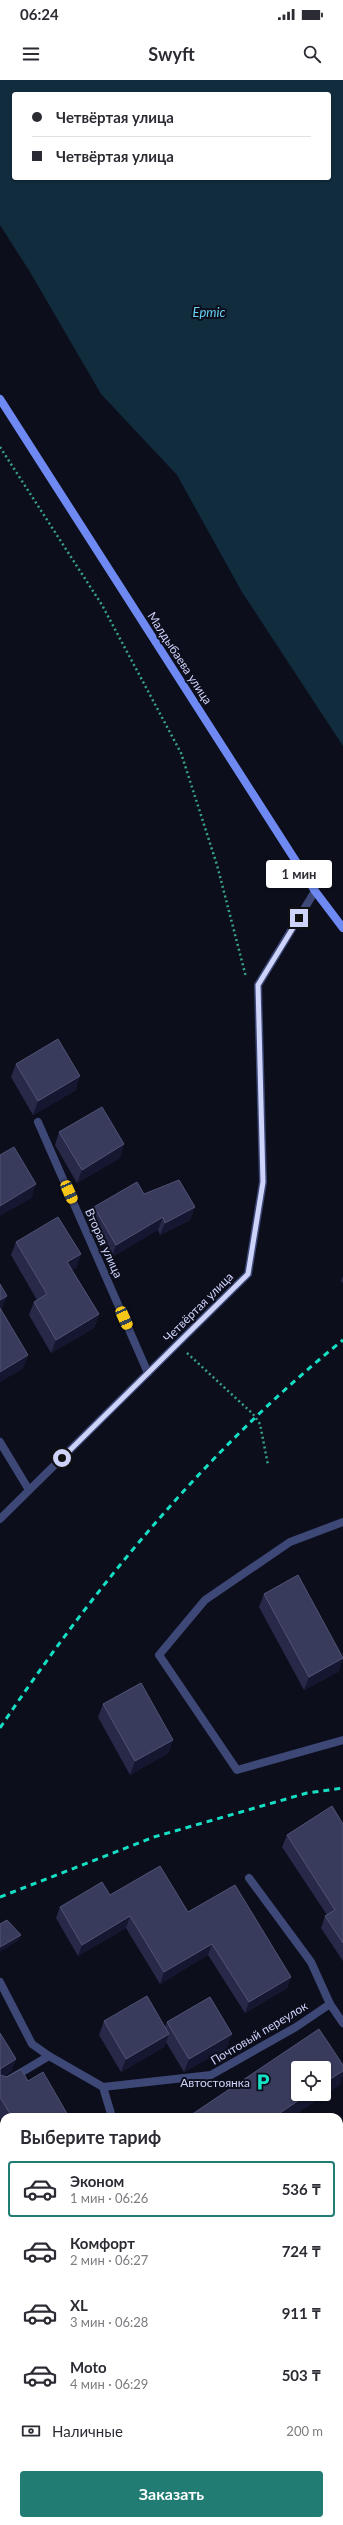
<!DOCTYPE html>
<html lang="ru">
<head>
<meta charset="utf-8">
<style>
	:root { --surface:#fff; --page:#f7f7f7; --text:#2b2b33; --muted:#7c7c81; --line:#e1e1e2; --accent:#217c74 }
	body { margin:0; font-family:Lato,sans-serif; background:var(--page); color:var(--text); height:100vh; display:flex; flex-direction:column; font-size:15px; white-space:nowrap }
	* { box-sizing:border-box; margin:0 }
	p { font-size:13px; color:var(--muted) }
	.icon { flex:none; width:22px; height:22px; fill:none; stroke:currentColor; stroke-width:2; stroke-linecap:round; stroke-linejoin:round }
	.map { position:relative; flex:1; overflow:hidden }
	.details { position:absolute; left:0px; top:2033px; width:343px; height:412px; display:flex; flex-direction:column; background:var(--surface); border-radius:12px 12px 0 0; box-shadow:0 1px 3px #0004 }
	.details>* { flex:none }
	.hud { position:absolute; left:12px; top:12px; width:319px; height:88px; border-radius:4px; box-shadow:0 1px 3px #0004; display:grid; align-content:center; height:88px; padding:0 20px; background:var(--surface) }
	.tools { position:absolute; left:291px; top:1981px; display:grid; gap:8px }
	.tools a { display:grid; place-items:center; width:40px; height:40px; border-radius:4px; background:var(--surface); box-shadow:0 1px 3px #0004; font-size:20px }
	.end { position:absolute; width:18px; height:18px; margin:-9px; border:5px solid #ced3fa; background:#111; box-shadow:0 0 0 2px #111 }
	.from { border-radius:50% }
	.bubble { position:absolute; height:28px; border-radius:4px; background:var(--surface); box-shadow:0 1px 3px #0004; font-size:13px; font-weight:700; line-height:28px; text-align:center }
	.car { position:absolute; width:12px; height:24px; margin:-12px -6px; border-radius:5px; box-shadow:0 0 3px 1px #0007; background:linear-gradient(#f5c518 24%,#345 0 40%,#f5c518 0 76%,#345 0 86%,#f5c518 0) }
	.hud b { display:flex; align-items:center; gap:14px; height:38px; font-size:15px }
	.hud b+b { border-top:1px solid var(--line) }
	.hud i { width:10px; height:10px; background:var(--text) }
	ul { padding:0; list-style:none }
	li { display:flex; align-items:center; gap:12px; height:56px; margin:0 8px 6px; padding:0 12px; border:2px solid transparent; border-radius:4px }
	li div { flex:1 }
	li b { display:block; font-size:15px }
	li em { font-style:normal; font-weight:700 }
	li.active { border-color:var(--accent) }
	li>.icon { width:36px; height:36px; stroke-width:1.5 }
	h2 { padding:0 20px; font-size:18px; line-height:48px }
	.pay { display:flex; align-items:center; gap:10px; height:44px; padding:0 20px; font-size:15px }
	.pay p { margin-inline-start:auto }
	.cta { display:flex; gap:8px; margin-top:auto; padding:8px 20px }
	.cta a { flex:1; height:46px; border-radius:4px; background:var(--accent); color:#fff; font-size:16px; font-weight:700; line-height:46px; text-align:center }
	.status { display:flex; justify-content:space-between; align-items:center; height:28px; padding:0 20px; background:var(--surface); direction:ltr }
	.status svg { height:11px; fill:currentColor }
	header { display:flex; justify-content:space-between; align-items:center; height:52px; padding:0 20px; background:var(--surface); font-size:18px; font-weight:700 }
	.map>svg:first-child { display:block }
	.green { fill:#112620 }
	.water { fill:#112c3d; fill-rule:evenodd }
	.lines { fill:none; stroke-linecap:round; stroke-linejoin:round }
	.path { stroke:#38a484; stroke-width:2.5; stroke-dasharray:2 3; stroke-linecap:butt }
	.lane { stroke:#3d4877; stroke-width:8 }
	.street { stroke:#3d4877; stroke-width:8 }
	.secondary { stroke:#6e89f1; stroke-width:8 }
	.rail { stroke:#15dfc4; stroke-width:3; stroke-dasharray:6 5; stroke-linecap:butt }
	.wall { fill:#282949 }
	.shaded-wall { fill:#15162f }
	.building { fill:#393b5c; stroke:#515375 }
	.route { stroke:#ced3fa; stroke-width:5 }
	.labels { text-anchor:middle; dominant-baseline:central; stroke-width:4; stroke-linejoin:round; paint-order:stroke }
	.street-label { font-size:12px; fill:#ced3fa; stroke:#0d0e1c }
	.poi-label { font-size:12px; fill:#ced3fa; stroke:#0d0e1c; text-anchor:end }
	.water-label { font-size:13px; font-style:italic; fill:#65d0f1; stroke:#0d0e1c }
</style>
</head>
<body>
<div class="status"><b>06:24</b><svg viewBox="0 0 49 12"><path d="M0 12V9h3v3zM5 12V6h3v6zM10 12V3h3v9zM15 12V0h3v12zM26 1h20v11H26zM47 4h2v5h-2z"/></svg></div>
<header><svg class="icon" aria-label="menu" viewBox="0 0 24 24"><path d="M4 6h16M4 12h16M4 18h16"/></svg>Swyft<svg class="icon" aria-label="search" viewBox="0 0 24 24"><circle cx="10" cy="10" r="6"/><path d="M15 15l6 6"/></svg></header>
<div class="map">
<svg width="343" height="2445" viewBox="0 0 343 2445">
	<rect width="100%" height="100%" fill="#0d0e1c"/>
	<path class="green" d="M343,2250V2326L339,2329V2252Z"/>
	<path class="water" d="M0,0H343V666L242,512L177,395L101,314L30,192L0,145ZM14,14H329V98H14Z"/>
	<g class="lines">
		<g class="path">
			<path d="M0,367L102,525L181,673L217,785L246,897"/>
			<path d="M187,1273L253,1334L260,1344L268,1385"/>
		</g>
		<g class="lane">
			<path d="M343,1442L290,1462L205,1520L159,1575L237,1690L343,1660"/>
			<path d="M249,1798L311,1882L330,1924L343,1943"/>
			<path d="M339,2231L343,2228"/>
			<path d="M306,2441L308,2445"/>
			<path d="M14,2445L19,2441"/>
		</g>
		<g class="street">
			<path d="M38,1042L148,1293"/>
			<path d="M0,1362L29,1410"/>
			<path d="M0,1439L248,1194L263,1102L258,905L315,811"/>
			<path d="M0,1902L32,1964L49,1976L103,2007L112,2037"/>
			<path d="M0,2005L49,1976"/>
			<path d="M103,2007L211,1995L296,1947L330,1924"/>
			<path d="M0,2293L4,2300"/>
		</g>
		<g class="secondary">
			<path d="M0,319L315,811L343,848"/>
			<path d="M339,2066L343,2063"/>
			<path d="M116,2441L119,2445"/>
		</g>
		<g class="rail">
			<path d="M0,1648C96,1505 208,1369 343,1260"/>
			<path d="M0,1817L154,1757L307,1713L343,1708"/>
		</g>
	</g>
	<g class="wall">
		<path d="M16,984L76,1010L33,1035L11,997Z"/>
		<path d="M59,1052L124,1064L120,1078L77,1103L55,1065Z"/>
		<path d="M144,1114L195,1127L190,1140L160,1155L158,1150L112,1177L90,1139L94,1127Z"/>
		<path d="M16,1162L81,1174L76,1188L72,1190L99,1234L94,1248L51,1273L29,1235L34,1222L37,1220L11,1175Z"/>
		<path d="M343,1196V1203L341,1201Z"/>
		<path d="M264,1514L343,1578L338,1592L304,1610L259,1527Z"/>
		<path d="M103,1624L173,1660L168,1673L130,1695L98,1637Z"/>
		<path d="M343,1744V1881L321,1848L325,1836L327,1835L282,1767L287,1755Z"/>
		<path d="M110,1815L188,1832L291,1897L287,1908L245,1933L208,1875L160,1904L126,1848L78,1876L56,1838L60,1827Z"/>
		<path d="M104,1941L165,1947L167,1942L227,1968L184,1992L166,1962L164,1967L121,1992L99,1955Z"/>
		<path d="M0,1953L16,1979L11,1992L4,1996L28,2001L69,2037H4V2045L0,2038Z"/>
		<path d="M0,2328L4,2332V2422L0,2415Z"/>
		<path d="M239,2441H301L303,2445H242Z"/>
	</g>
	<g class="shaded-wall">
		<path d="M80,996L76,1010L33,1035L38,1021Z"/>
		<path d="M124,1064L120,1078L77,1103L82,1090Z"/>
		<path d="M36,1104L32,1118L0,1136V1126Z"/>
		<path d="M195,1127L190,1140L160,1155L165,1143Z"/>
		<path d="M163,1137L158,1150L112,1177L116,1165Z"/>
		<path d="M81,1174L76,1188L63,1196L67,1182Z"/>
		<path d="M7,1216L2,1229L0,1231V1220Z"/>
		<path d="M99,1234L94,1248L51,1273L56,1260Z"/>
		<path d="M28,1275L23,1289L0,1302V1292Z"/>
		<path d="M343,1578L338,1592L304,1610L309,1597Z"/>
		<path d="M173,1660L168,1673L130,1695L135,1681Z"/>
		<path d="M130,1836L126,1848L78,1876L82,1865Z"/>
		<path d="M21,1855L19,1860L0,1872V1867Z"/>
		<path d="M212,1864L208,1875L160,1904L164,1892Z"/>
		<path d="M291,1897L287,1908L245,1933L249,1922Z"/>
		<path d="M169,1954L164,1967L121,1992L126,1979Z"/>
		<path d="M232,1954L227,1968L184,1992L189,1979Z"/>
		<path d="M16,1979L11,1992L0,1999V1989Z"/>
		<path d="M343,1991V1996L340,2005L292,2037H274L308,2014H324V2003Z"/>
		<path d="M4,2181V2192L0,2194V2184Z"/>
		<path d="M343,2190V2204L339,2207V2193Z"/>
		<path d="M343,2392V2406L339,2409V2395Z"/>
	</g>
	<g class="building">
		<path d="M58,959L80,996L38,1021L16,984Z"/>
		<path d="M102,1027L124,1064L82,1090L59,1052Z"/>
		<path d="M14,1067L36,1104L0,1126V1075Z"/>
		<path d="M179,1100L195,1127L165,1143L163,1137L116,1165L94,1127L137,1102L144,1114Z"/>
		<path d="M58,1137L81,1174L67,1182L99,1234L56,1260L34,1222L47,1214L16,1162Z"/>
		<path d="M0,1204L7,1216L0,1220Z"/>
		<path d="M0,1228L28,1275L0,1292Z"/>
		<path d="M298,1495L343,1578L309,1597L264,1514Z"/>
		<path d="M141,1603L173,1660L135,1681L103,1624Z"/>
		<path d="M332,1726L343,1744V1863L325,1836L335,1830L287,1755Z"/>
		<path d="M160,1786L188,1832L235,1805L291,1897L249,1922L212,1864L164,1892L130,1836L82,1865L60,1827L102,1802L110,1815Z"/>
		<path d="M7,1840L21,1855L0,1867V1844Z"/>
		<path d="M147,1916L169,1954L126,1979L104,1941Z"/>
		<path d="M210,1917L232,1954L189,1979L167,1942Z"/>
		<path d="M319,1949L343,1985V1991L324,2003V1988H298V2014H308L274,2037H188Z"/>
		<path d="M0,1953L16,1979L0,1989V1995L7,1997L21,1989L28,2001L43,1992L69,2037H12L0,2017Z"/>
		<path d="M0,2140L4,2147V2181L0,2184Z"/>
		<path d="M343,2142V2190L339,2193V2145Z"/>
		<path d="M1,2327L4,2332V2400L0,2394V2328Z"/>
		<path d="M343,2350V2392L339,2395V2352Z"/>
		<path d="M258,2441H301L303,2445H261Z"/>
	</g>
	<g class="lines">
		<path class="route" d="M62,1378L248,1194L263,1102L258,905L299,838"/>
	</g>
	<defs>
		<g id="parking-bare" transform="scale(1.38)"><path d="M-3.5-5.5H1a3.5 3.5 0 0 1 0 7H-1V5.5H-3.5ZM-1-3.4V-.6H.8a1.4 1.4 0 0 0 0-2.8Z" fill="#15dfc4" stroke="#0d0e1c" stroke-width="2.5" paint-order="stroke"/></g>
	</defs>
	<g fill-rule="evenodd">
		<use href="#parking-bare" x="263" y="2002"/>
	</g>
	<g class="labels">
		<g class="street-label">
			<text transform="translate(180 578) rotate(57)">Малдыбаева улица</text>
			<text transform="translate(104 1163) rotate(66)">Вторая улица</text>
			<text transform="translate(198 1227) rotate(-45)">Четвёртая улица</text>
			<text transform="translate(259 1953) rotate(-31)">Почтовый переулок</text>
		</g>
		<g class="poi-label">
			<text x="250" y="2002">Автостоянка</text>
		</g>
		<g class="water-label">
			<text x="209" y="232">Ертіс</text>
		</g>
	</g>
</svg>
<div class="tools">
<a><svg class="icon" aria-label="locate" viewBox="0 0 24 24"><circle cx="12" cy="12" r="6"/><path d="M12 2v4M12 18v4M2 12h4M18 12h4"/></svg></a>
</div>
<i class="end from" style="left:62px;top:1378px"></i>
<i class="end" style="left:299px;top:838px"></i>
<div class="bubble" style="left:266px;top:780px;width:66px">1 мин</div>
<i class="car" style="left:69px;top:1112px;rotate:156deg"></i>
<i class="car" style="left:124px;top:1238px;rotate:156deg"></i>
<div class="hud">
<b><i class="from"></i>Четвёртая улица</b>
<b><i></i>Четвёртая улица</b>
</div>
<section class="details">
<h2>Выберите тариф</h2>
<ul>
<li class="active"><svg class="icon" aria-label="car" viewBox="0 0 24 24"><path d="M5 17H2v-5l4-1 3-4h7l3 4 3 1v5h-3M9 17h6M6 11h13"/><circle cx="7" cy="17" r="2"/><circle cx="17" cy="17" r="2"/></svg><div><b>Эконом</b><p>1 мин · 06:26</p></div><em>536 ₸</em></li>
<li><svg class="icon" aria-label="car" viewBox="0 0 24 24"><path d="M5 17H2v-5l4-1 3-4h7l3 4 3 1v5h-3M9 17h6M6 11h13"/><circle cx="7" cy="17" r="2"/><circle cx="17" cy="17" r="2"/></svg><div><b>Комфорт</b><p>2 мин · 06:27</p></div><em>724 ₸</em></li>
<li><svg class="icon" aria-label="car" viewBox="0 0 24 24"><path d="M5 17H2v-5l4-1 3-4h7l3 4 3 1v5h-3M9 17h6M6 11h13"/><circle cx="7" cy="17" r="2"/><circle cx="17" cy="17" r="2"/></svg><div><b>XL</b><p>3 мин · 06:28</p></div><em>911 ₸</em></li>
<li><svg class="icon" aria-label="car" viewBox="0 0 24 24"><path d="M5 17H2v-5l4-1 3-4h7l3 4 3 1v5h-3M9 17h6M6 11h13"/><circle cx="7" cy="17" r="2"/><circle cx="17" cy="17" r="2"/></svg><div><b>Moto</b><p>4 мин · 06:29</p></div><em>503 ₸</em></li>
</ul>
<div class="pay"><svg class="icon" aria-label="cash" viewBox="0 0 24 24"><path d="M3 7h18v10H3z"/><circle cx="12" cy="12" r="2"/></svg>Наличные<p>200 m</p></div>
<div class="cta"><a>Заказать</a></div>
</section>
</div>
</body>
</html>
